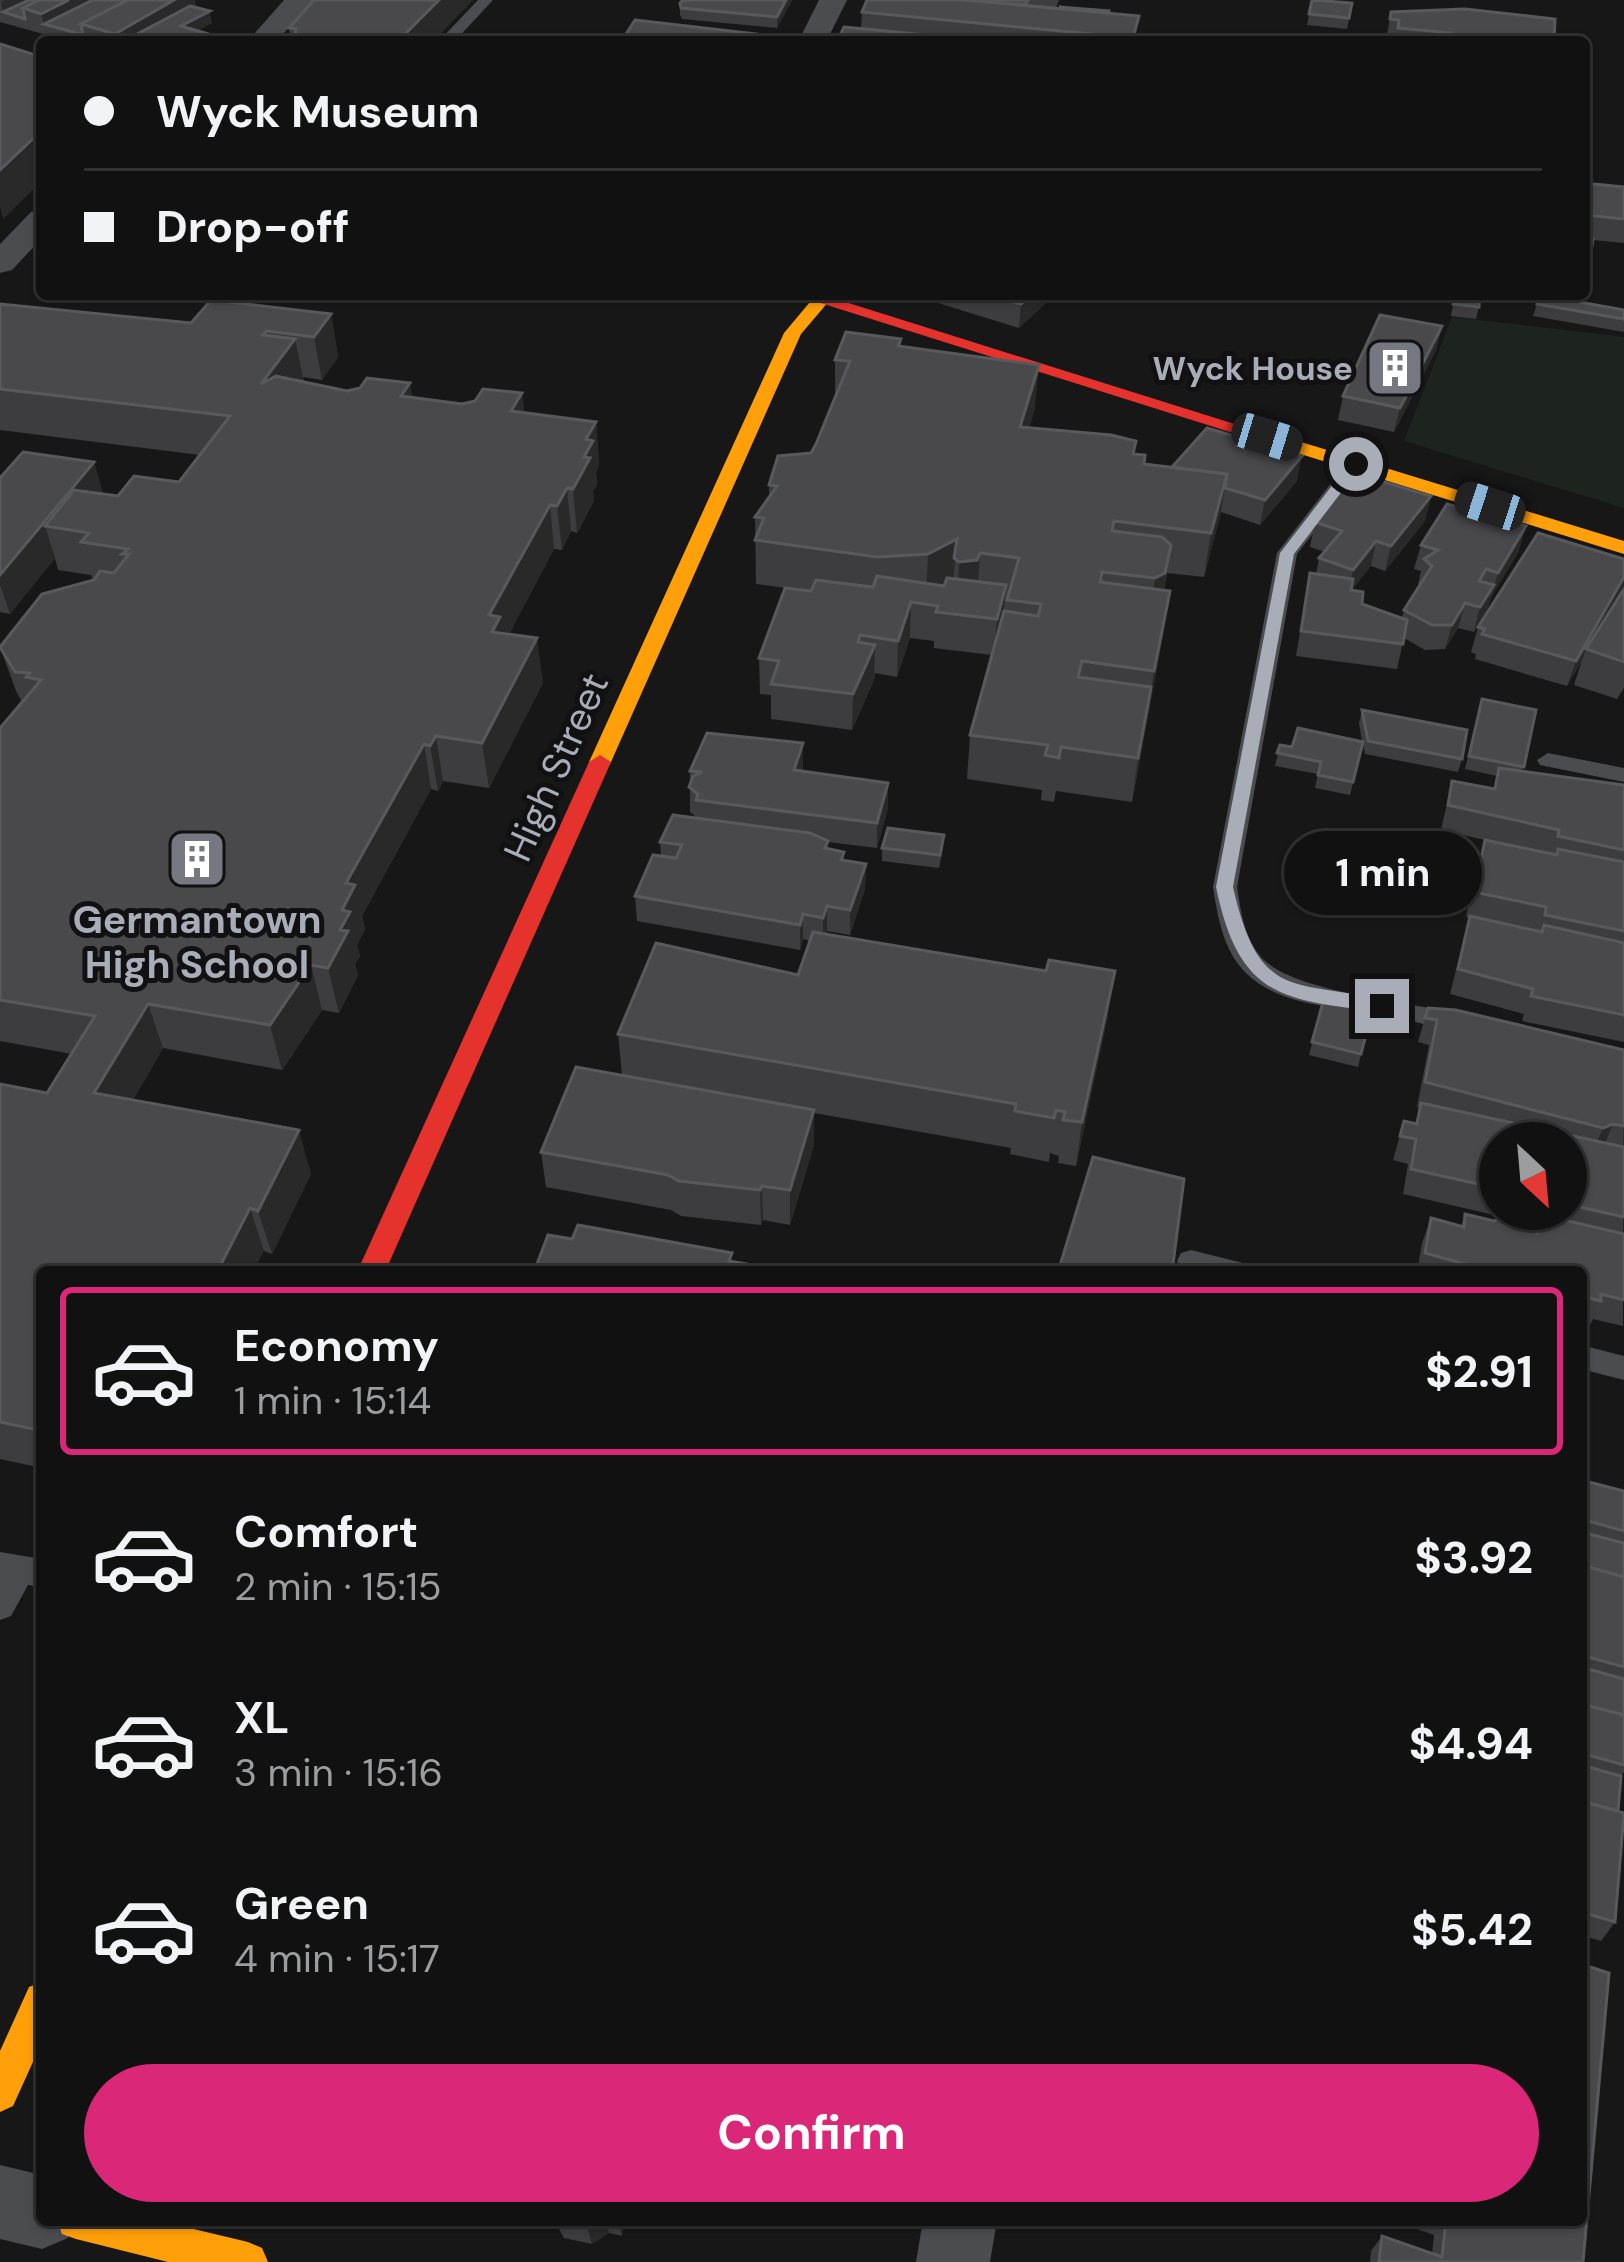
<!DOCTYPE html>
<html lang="en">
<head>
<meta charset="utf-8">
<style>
	:root { --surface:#111; --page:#1a1a1a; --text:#f1f3f6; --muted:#9c9d9f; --line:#303131; --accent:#db2777 }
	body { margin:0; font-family:"DM Sans",sans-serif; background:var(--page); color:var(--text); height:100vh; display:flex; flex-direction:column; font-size:45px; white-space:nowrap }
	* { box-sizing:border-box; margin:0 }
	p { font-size:39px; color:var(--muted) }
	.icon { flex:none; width:66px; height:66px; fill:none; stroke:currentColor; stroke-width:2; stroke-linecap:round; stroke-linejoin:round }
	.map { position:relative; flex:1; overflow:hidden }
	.panel { position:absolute; left:36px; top:1266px; width:1551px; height:960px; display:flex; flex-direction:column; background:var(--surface); border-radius:12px; box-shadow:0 3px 9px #0004,0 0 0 3px var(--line) }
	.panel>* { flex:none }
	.banner { position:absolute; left:36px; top:36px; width:1554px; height:264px; border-radius:12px; box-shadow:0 3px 9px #0004,0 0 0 3px var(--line); display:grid; align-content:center; height:264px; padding:0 48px; background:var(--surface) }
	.needle { width:78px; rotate:154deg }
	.tools { position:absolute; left:1479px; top:1122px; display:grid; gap:24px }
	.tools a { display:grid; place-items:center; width:108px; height:108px; border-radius:50%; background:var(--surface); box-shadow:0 3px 9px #0004,0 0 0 3px var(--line); font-size:60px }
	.end { position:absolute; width:54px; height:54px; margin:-27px; border:15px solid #a8adb8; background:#111; box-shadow:0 0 0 6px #111 }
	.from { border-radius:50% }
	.bubble { position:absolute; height:84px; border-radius:42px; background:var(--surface); box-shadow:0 3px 9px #0004,0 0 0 3px var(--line); font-size:39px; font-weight:700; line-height:84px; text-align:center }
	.car { position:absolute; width:36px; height:72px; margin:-36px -18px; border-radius:15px; box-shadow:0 0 9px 3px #0007; background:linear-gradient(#222 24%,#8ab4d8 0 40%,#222 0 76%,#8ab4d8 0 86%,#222 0) }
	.banner b { display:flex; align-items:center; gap:42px; height:114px; font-size:45px }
	.banner b+b { border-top:3px solid var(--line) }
	.banner i { width:30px; height:30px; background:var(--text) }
	ul { padding:21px 0 0; list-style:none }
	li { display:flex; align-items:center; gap:36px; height:168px; margin:0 24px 18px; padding:0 24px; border:6px solid transparent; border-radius:12px }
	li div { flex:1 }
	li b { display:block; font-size:45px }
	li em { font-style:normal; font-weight:700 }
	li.active { border-color:var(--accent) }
	li>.icon { width:108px; height:108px; stroke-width:1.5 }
	.cta { display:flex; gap:24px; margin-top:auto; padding:24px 48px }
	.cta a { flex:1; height:138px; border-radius:72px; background:var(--accent); color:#fff; font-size:48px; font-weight:700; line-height:138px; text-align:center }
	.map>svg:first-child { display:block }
	.green { fill:#1d241e }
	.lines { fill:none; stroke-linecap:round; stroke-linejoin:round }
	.lane { fill:#4b4c50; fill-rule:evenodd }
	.street { fill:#4b4c50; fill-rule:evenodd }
	.slow { fill:#ff9f0a; fill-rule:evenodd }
	.jam { fill:#e5322d; fill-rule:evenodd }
	.wall { fill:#3d3d3f; fill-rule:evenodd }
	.shaded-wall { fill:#29292a }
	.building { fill:#49494c; stroke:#58595d; stroke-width:3 }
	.route { fill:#a8adb8 }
	.labels { text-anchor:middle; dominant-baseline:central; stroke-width:10; stroke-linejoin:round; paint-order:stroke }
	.far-poi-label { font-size:33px; font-weight:bold; fill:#a8adb8; stroke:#111113; text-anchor:end }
	.street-label { font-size:39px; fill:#a8adb8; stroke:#111113 }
	.poi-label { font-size:39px; font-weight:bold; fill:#a8adb8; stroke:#111113 }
</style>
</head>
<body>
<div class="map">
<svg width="1624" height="2262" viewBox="0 0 1624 2262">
	<rect width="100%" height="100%" fill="#171717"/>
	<path class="green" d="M1452,317L1624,337V508L1404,441Z"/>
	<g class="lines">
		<g class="lane">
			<path d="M478,0H493L454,42H438Z"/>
			<path d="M1356,458L1366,464L1297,554L1237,887C1241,912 1244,938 1262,958C1296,994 1419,1002 1471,1017L1475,1024L1471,1031L1462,1033C1434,1027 1407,1019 1379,1014C1336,1007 1279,1006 1246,973C1223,950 1218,918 1213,887L1277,553L1349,460Z"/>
			<path d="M1548,753L1624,768V782L1540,765L1537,760Z"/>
			<path d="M1191,1250L1247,1264L1251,1272L1181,1269L1177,1261L1181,1253Z"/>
			<path d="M1581,1345L1624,1356V1380L1581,1369Z"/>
			<path d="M0,1552L42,1559V1587L28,1585L11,1616L0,1620Z"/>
		</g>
		<g class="street">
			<path d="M284,0H313L276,42H247Z"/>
			<path d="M819,0H847L826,42H798Z"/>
			<path d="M42,209V238L12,270L0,273V244L31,212Z"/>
			<path d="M0,2165L42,2175V2220H75L68,2238L42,2249L0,2239Z"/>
			<path d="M923,2220H997L990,2262H916Z"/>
		</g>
		<g class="slow">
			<path d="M815,296L830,300L801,334L611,762L608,767H592L589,762L784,333Z"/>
			<path d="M1288,438L1624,541V554L1281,448V440Z"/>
			<path d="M42,1982V2042L13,2106L0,2112V2051L29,1987Z"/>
			<path d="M57,2220H156L248,2242L262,2248L268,2262H168L76,2239L62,2234Z"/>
		</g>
		<g class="jam">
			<path d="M792,294H820L1298,444L1281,448Z"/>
			<path d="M600,755L611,762L385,1272H357L589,762Z"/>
		</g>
	</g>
	<g class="wall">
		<path d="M0,0L197,8L212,23L196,31L222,38L223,42H72L0,22Z"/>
		<path d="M314,0H473L432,42H291L289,28Z"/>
		<path d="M792,0L777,28L682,19L680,15V3Z"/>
		<path d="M867,0H1059L1056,8L1109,13L1136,42H837L861,29L862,12Z"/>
		<path d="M1312,0L1352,3L1347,29L1307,25Z"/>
		<path d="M1391,12L1554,42L1386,41Z"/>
		<path d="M1584,183L1624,187V243L1593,240L1587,270H1584Z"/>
		<path d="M909,294H1046L1045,304L1019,328Z"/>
		<path d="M1455,294L1479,307L1476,319L1451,316Z"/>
		<path d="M1540,295L1624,310V332L1533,316Z"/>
		<path d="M0,304L191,323L331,314L338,357L322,380L303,377L304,382L347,391L462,404L522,393L524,412L596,422L599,465L596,472L597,484L593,491L594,501L577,533L571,531L562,550L554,549L509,634L543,683L489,788L443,781L438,791L431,789L362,916L365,929L357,945L360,956L355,964L358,975L339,1013L322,1010L282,1070L163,1048L133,1100L311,1174L272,1254L264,1251L42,1272V1468L0,1459V1084L47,1093L72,1054L0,1041V728L22,702L16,691L0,647L93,580L91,575L58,570L55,558L10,614L0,612V478L94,462L103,494L118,496L179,482L200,455L0,430Z"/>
		<path d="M1442,326L1436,350L1394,432L1338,420L1343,396Z"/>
		<path d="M901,339V346L1035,408L1029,428L1134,454L1144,464L1297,481L1260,525L1221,512L1204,577L1167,573L1164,590L1163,635L1132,802L1056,791L1054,802L1041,800L1042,790L967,779L970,735L992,655L934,648V641L910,638L897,677L875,673L874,680L852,730L771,719V695L760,694L759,658L785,588L756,584L755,517L769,498V485L811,453L816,444L835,398V360Z"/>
		<path d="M1431,496L1425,521L1385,571L1371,566L1351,590L1362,604L1402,618L1404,610L1420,585L1418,584L1421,571L1414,569L1421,545L1519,551L1491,597L1487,610L1474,632L1458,628L1445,649L1425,650L1404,638L1397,669L1296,656L1310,573L1316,574L1319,558L1325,552L1310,547L1315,522L1320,516L1323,501Z"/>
		<path d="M1624,589V688L1617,699L1574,685L1582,660L1567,686L1475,659L1476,654L1471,652L1478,627L1612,609Z"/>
		<path d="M1482,699L1536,710L1522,771L1624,785V1042L1522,1021L1524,1014L1450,994L1469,918L1466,917L1477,865L1485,840L1441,830L1452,781L1493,789L1497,776L1465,769Z"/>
		<path d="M1362,710L1462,759L1458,772L1365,754L1363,744L1350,795L1315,788L1318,774L1275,766L1280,745L1292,747L1362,741L1359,723Z"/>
		<path d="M803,743L802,771L888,783V808L877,848L828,842V849L844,852V860L866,864L865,889L850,935L827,931L826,935L1108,1015L1076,1166L1058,1163L1059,1156L1050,1153L1049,1162L1010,1154L1011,1148L814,1113V1145L790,1225L763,1220L761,1225L681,1216L671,1210L546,1187L541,1152L622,1075L618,1034L798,975L810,941L803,939L800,950L637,921L635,896L661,856L660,842L697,818L690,812V771Z"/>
		<path d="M882,848H943L939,868L882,861Z"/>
		<path d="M1323,1002L1373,1007L1358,1067L1309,1055Z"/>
		<path d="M1428,1008L1624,1050L1623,1326L1593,1319L1590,1325L1581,1323V1272H1417L1422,1243L1431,1218L1461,1226L1465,1214L1494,1221L1503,1217L1403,1194L1408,1164L1393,1160L1404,1121L1415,1123L1420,1108L1417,1107L1429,1045L1418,1042ZM1500,1143H1566V1209H1500Z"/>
		<path d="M1581,1480L1624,1491V1772L1621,1776L1618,1811L1615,1922L1601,1941L1581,1935Z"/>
		<path d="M554,2220H625L622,2236L609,2233L592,2244L564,2238Z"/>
		<path d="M1391,2220H1581L1583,2262H1370L1371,2251L1382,2236L1432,2254L1434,2235Z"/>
	</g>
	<g class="shaded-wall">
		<path d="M5,0H55L3,12L1,2Z"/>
		<path d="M63,0H118L44,24L47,35L41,14Z"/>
		<path d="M174,0H195L197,11L144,42H117L115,34Z"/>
		<path d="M439,0H473L432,42H400Z"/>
		<path d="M786,0H792L777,28V17Z"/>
		<path d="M210,11L212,23L184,38L181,26Z"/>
		<path d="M42,130V181L3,219L0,207V170Z"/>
		<path d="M1032,294H1046L1045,304L1019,328L1021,304Z"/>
		<path d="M331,314L338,357L322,380L314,337Z"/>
		<path d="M1442,326L1436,350L1394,432L1400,408Z"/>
		<path d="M267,331L274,368L295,339L304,382L261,384L263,335Z"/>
		<path d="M1039,365L1035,408L1017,471L1020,427Z"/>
		<path d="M410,383L417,426L401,396Z"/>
		<path d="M522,393L527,436L511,411Z"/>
		<path d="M596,422L599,465L596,472L597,484L593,491L594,501L577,533L573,489L586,439Z"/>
		<path d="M1302,456L1297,481L1260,525L1265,500Z"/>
		<path d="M94,462L104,497L45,526L55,558L10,614L0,585V575Z"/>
		<path d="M1227,474L1220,517L1204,577L1211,533Z"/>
		<path d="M567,488L571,531L562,550L557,506Z"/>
		<path d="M1431,496L1425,521L1385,571L1391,546Z"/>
		<path d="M550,505L554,549L504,644L498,676L489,615Z"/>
		<path d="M1526,526L1519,551L1491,597L1498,573Z"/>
		<path d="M957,539L953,584L926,598L928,554Z"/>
		<path d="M1376,541L1371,566L1348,595L1353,570Z"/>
		<path d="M1171,545L1159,617L1148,622L1155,578Z"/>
		<path d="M980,553L977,597L957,607L959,562Z"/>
		<path d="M1624,577V587L1588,650L1586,649L1582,660L1567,686L1576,661Z"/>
		<path d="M1006,585L1003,620L994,655L997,619Z"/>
		<path d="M1494,585L1487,610L1474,632L1480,607Z"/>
		<path d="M1170,591L1163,635L1148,715L1154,671Z"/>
		<path d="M911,602L910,638L897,677L898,641Z"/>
		<path d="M1465,603L1458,628L1445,649L1452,625Z"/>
		<path d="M537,638L543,683L489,788L482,743Z"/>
		<path d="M875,645L874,680L852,730L853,694Z"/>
		<path d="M1151,687L1145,731L1132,802L1138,758Z"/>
		<path d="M436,736L443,781L438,791L430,746Z"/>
		<path d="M803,743V769L794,795V770Z"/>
		<path d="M424,744L431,789L362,916L365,929L357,945L360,956L355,964L358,975L339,1013L328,968L340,930L346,883Z"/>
		<path d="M888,783V808L877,848V823Z"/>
		<path d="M866,864L865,889L850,935V910Z"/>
		<path d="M827,906V931L823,943V918Z"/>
		<path d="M803,914V939L800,950V925Z"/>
		<path d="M311,965L322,1010L282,1070L270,1025Z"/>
		<path d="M1115,971L1108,1015L1076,1166L1082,1122Z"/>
		<path d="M148,1004L163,1048L111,1137L94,1093Z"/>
		<path d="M814,1110V1145L790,1225V1190Z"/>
		<path d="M1613,1124L1603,1148L1592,1153L1603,1128Z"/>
		<path d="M299,1130L311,1174L272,1254L258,1211Z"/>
		<path d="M762,1186L763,1220L761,1225L760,1190Z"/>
		<path d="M250,1208L264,1251L253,1272H217Z"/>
		<path d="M591,2220H605L609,2233L592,2244L586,2223Z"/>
		<path d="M618,2220H625L622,2236Z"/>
	</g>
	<g class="building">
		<path d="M29,0H40L23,8L25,19L3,12Z"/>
		<path d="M40,0H69L41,14L23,8Z"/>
		<path d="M93,0H128L81,24L83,35L44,24Z"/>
		<path d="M128,0H174L115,34L81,24Z"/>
		<path d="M314,0H439L399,40L294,42L296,29L289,28Z"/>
		<path d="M683,0H786L777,17L681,8L680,3Z"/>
		<path d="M867,0H966L1139,16L1133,38L862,12Z"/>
		<path d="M966,0H1028L1025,5Z"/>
		<path d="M1312,0L1352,3L1349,18L1309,14Z"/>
		<path d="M190,6L210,11L181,26L222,38L217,42H122Z"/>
		<path d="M1059,7L1109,11V13Z"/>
		<path d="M1465,9L1555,19L1554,42H1472L1451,40L1452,33L1398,28L1399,20L1390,19L1391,12Z"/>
		<path d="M635,20L757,34L758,42H621Z"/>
		<path d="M844,27L937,36L934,42H837Z"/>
		<path d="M0,44L42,57V130L0,170Z"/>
		<path d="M1584,183L1624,187V219L1584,215Z"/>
		<path d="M1584,238L1593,239L1590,258L1584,257Z"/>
		<path d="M988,294H1032L1021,304Z"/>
		<path d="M1455,294L1480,295L1479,307L1453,304Z"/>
		<path d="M1540,295L1624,310V319L1537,304Z"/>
		<path d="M211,300L331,314L314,337L267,331L263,335L295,339L261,384L276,376L347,391L360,388L367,378L410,383L401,396L462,404L475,401L483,389L522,393L511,411L596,422L586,439L593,441L584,457L590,458L573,489L567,488L557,506L550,505L489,615L500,617L492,632L537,638L482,743L436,736L430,746L424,744L346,883L355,885L342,910L350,912L340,930L348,931L328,968L311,965L270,1025L148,1004L94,1093L299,1130L258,1211L250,1208L217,1272H42V1431L0,1422V1084L47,1093L95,1016L0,1000V728L41,680L26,677L30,673L15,672L0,647L42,594L94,580L100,571L114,573L129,554H122L128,549L81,542L89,533L45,526L74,490L118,496L134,476L179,482L230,416L0,389V304L191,323Z"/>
		<path d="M1380,315L1442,326L1400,408L1343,396Z"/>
		<path d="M846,332L901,339L898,346L1039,365L1020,427L1111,435L1136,441L1133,454L1145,455L1144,464L1227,474L1211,533L1114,521L1112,531L1162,537L1171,545L1165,573L1155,578L1102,572L1100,582L1170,591L1154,671L1082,661L1078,677L1151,687L1138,758L1061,747L1059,758L1045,755L1048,745L970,735L1004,611L1038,616L1041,604L1007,600L1019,558L980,553L977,560L959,562L954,558L957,539L928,554L877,557L755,540L764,518L755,517L777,486L769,485L778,456L811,453L816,444L850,361L835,360Z"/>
		<path d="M1207,428L1302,456L1265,500L1225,488L1227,474L1172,467Z"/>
		<path d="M23,452L94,462L0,575V478Z"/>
		<path d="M1355,473L1431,496L1391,546L1376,541L1353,570L1319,558L1342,531L1315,522L1328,507L1323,501Z"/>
		<path d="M1447,504L1526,526L1498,573L1486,569L1479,581L1494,585L1480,607L1465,603L1452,625H1432L1404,610L1432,566L1424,559L1438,550L1421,545Z"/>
		<path d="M1538,533L1624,559V577L1576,661L1482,634L1485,629L1478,627Z"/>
		<path d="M1310,573L1353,579L1351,590L1363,592L1362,604L1407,620L1403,644L1301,631Z"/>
		<path d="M877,576L944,586L947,578L1006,585L997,619L936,612L938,606L911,602L898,641L860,635L858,642L875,645L853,694L771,684L779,661L759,658L785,588L811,591L816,580L873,587Z"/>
		<path d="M1624,589V662L1586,649Z"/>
		<path d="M1482,699L1536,710L1524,767L1469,756Z"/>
		<path d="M1362,710L1467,730L1462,759L1368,741Z"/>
		<path d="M1298,728L1363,742L1353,782L1318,775L1321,762L1277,753L1280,745L1292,747Z"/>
		<path d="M707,733L803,743L794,770L888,783L877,823L696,800L698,794L689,787L693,776L702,772L690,771Z"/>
		<path d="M1499,768L1624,785V850L1558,836L1559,830L1448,805L1452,781L1495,789Z"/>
		<path d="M673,815L810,833L828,841L825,848L844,852L841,860L866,864L850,910L827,906L823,918L803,914L800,925L635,896L653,855L676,858L682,845L660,842Z"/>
		<path d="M888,828L944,835L940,855L882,848Z"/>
		<path d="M1485,840L1557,855L1558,849L1624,862V931L1545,915L1546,907L1474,892Z"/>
		<path d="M1470,916L1542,932L1544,925L1624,943V1015L1531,996L1533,989L1458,969Z"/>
		<path d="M813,932L1046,971L1049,960L1115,971L1082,1122L1063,1120L1065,1112L1056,1110L1054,1118L1015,1111L1016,1104L618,1034L656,943L798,975Z"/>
		<path d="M1323,1002L1373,1007L1361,1054L1312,1042Z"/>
		<path d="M1428,1008L1456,1010L1624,1050V1126L1613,1124L1603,1128L1425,1082L1437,1020L1425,1018Z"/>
		<path d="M576,1067L814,1110L790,1190L762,1186L760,1190L679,1181L668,1175L541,1152Z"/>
		<path d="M1421,1103L1624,1147V1217L1566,1204V1143H1500V1189L1411,1169L1416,1139L1400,1136L1404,1121L1417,1124Z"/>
		<path d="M1093,1157L1184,1179L1172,1272H1058Z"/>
		<path d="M1465,1214L1494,1221L1506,1216L1526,1221L1537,1233L1539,1214L1624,1234V1300L1601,1294V1301L1581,1296V1272H1493L1425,1253L1431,1218L1464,1227Z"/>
		<path d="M578,1225L732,1253L729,1261L793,1272H534L548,1235L572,1239Z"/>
		<path d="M1581,1480L1624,1491V1531L1581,1519Z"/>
		<path d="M1581,1532L1624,1543V1577L1581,1565Z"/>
		<path d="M1581,1565L1624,1577V1667L1581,1655Z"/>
		<path d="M1581,1667L1624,1679V1715L1581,1704Z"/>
		<path d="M1581,1704L1624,1715V1765L1581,1753Z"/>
		<path d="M1581,1765L1621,1776L1618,1811L1581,1801Z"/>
		<path d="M1581,1801L1624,1813L1615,1922L1581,1912Z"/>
		<path d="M1581,1964L1609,1973L1583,2262H1379L1382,2236L1442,2257L1446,2220H1581Z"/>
	</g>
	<path class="route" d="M1351,461L1363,464L1294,554L1233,887C1260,1005 1295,978 1388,1001V1010L1382,1012C1282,1000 1239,998 1216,887L1280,553Z"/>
	<defs>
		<g id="building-square" transform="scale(3)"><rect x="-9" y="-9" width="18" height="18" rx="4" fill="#757880" stroke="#111113"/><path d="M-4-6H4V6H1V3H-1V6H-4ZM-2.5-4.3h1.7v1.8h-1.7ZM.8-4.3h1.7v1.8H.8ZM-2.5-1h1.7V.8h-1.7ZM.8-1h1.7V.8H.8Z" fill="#fff"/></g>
	</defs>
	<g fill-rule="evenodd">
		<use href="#building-square" x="1395" y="368"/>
		<use href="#building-square" x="197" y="859"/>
	</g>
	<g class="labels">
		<g class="far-poi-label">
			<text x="1353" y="368">Wyck House</text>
		</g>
		<g class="street-label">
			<text transform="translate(556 767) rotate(-66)">High Street</text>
		</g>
		<g class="poi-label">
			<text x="197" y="919">Germantown<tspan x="197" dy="45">High School</tspan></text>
		</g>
	</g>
</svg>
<div class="tools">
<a><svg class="needle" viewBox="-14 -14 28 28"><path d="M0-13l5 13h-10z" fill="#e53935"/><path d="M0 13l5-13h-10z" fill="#9c9d9f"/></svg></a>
</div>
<i class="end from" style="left:1356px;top:464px"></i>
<i class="end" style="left:1382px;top:1006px"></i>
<div class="bubble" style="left:1284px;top:831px;width:198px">1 min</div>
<i class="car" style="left:1267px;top:437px;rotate:107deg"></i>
<i class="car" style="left:1490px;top:506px;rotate:288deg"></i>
<div class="banner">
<b><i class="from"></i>Wyck Museum</b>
<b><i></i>Drop-off</b>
</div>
<section class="panel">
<ul>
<li class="active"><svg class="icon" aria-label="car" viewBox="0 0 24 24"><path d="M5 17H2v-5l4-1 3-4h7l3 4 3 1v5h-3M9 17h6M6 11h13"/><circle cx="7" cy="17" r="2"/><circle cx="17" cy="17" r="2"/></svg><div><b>Economy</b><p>1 min · 15:14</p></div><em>$2.91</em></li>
<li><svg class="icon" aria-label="car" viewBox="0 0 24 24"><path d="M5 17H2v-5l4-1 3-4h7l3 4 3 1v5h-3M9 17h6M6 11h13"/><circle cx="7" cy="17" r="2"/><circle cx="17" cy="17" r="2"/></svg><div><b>Comfort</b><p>2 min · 15:15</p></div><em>$3.92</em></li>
<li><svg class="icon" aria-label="car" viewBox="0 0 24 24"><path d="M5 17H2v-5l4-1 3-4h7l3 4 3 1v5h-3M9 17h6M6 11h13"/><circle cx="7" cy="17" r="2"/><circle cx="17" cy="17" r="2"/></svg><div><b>XL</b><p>3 min · 15:16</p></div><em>$4.94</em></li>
<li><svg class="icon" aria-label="car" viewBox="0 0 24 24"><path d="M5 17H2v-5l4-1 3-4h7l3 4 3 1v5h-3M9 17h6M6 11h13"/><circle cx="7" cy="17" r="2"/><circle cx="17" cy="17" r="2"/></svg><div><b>Green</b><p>4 min · 15:17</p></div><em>$5.42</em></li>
</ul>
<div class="cta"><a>Confirm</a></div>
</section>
</div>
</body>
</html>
